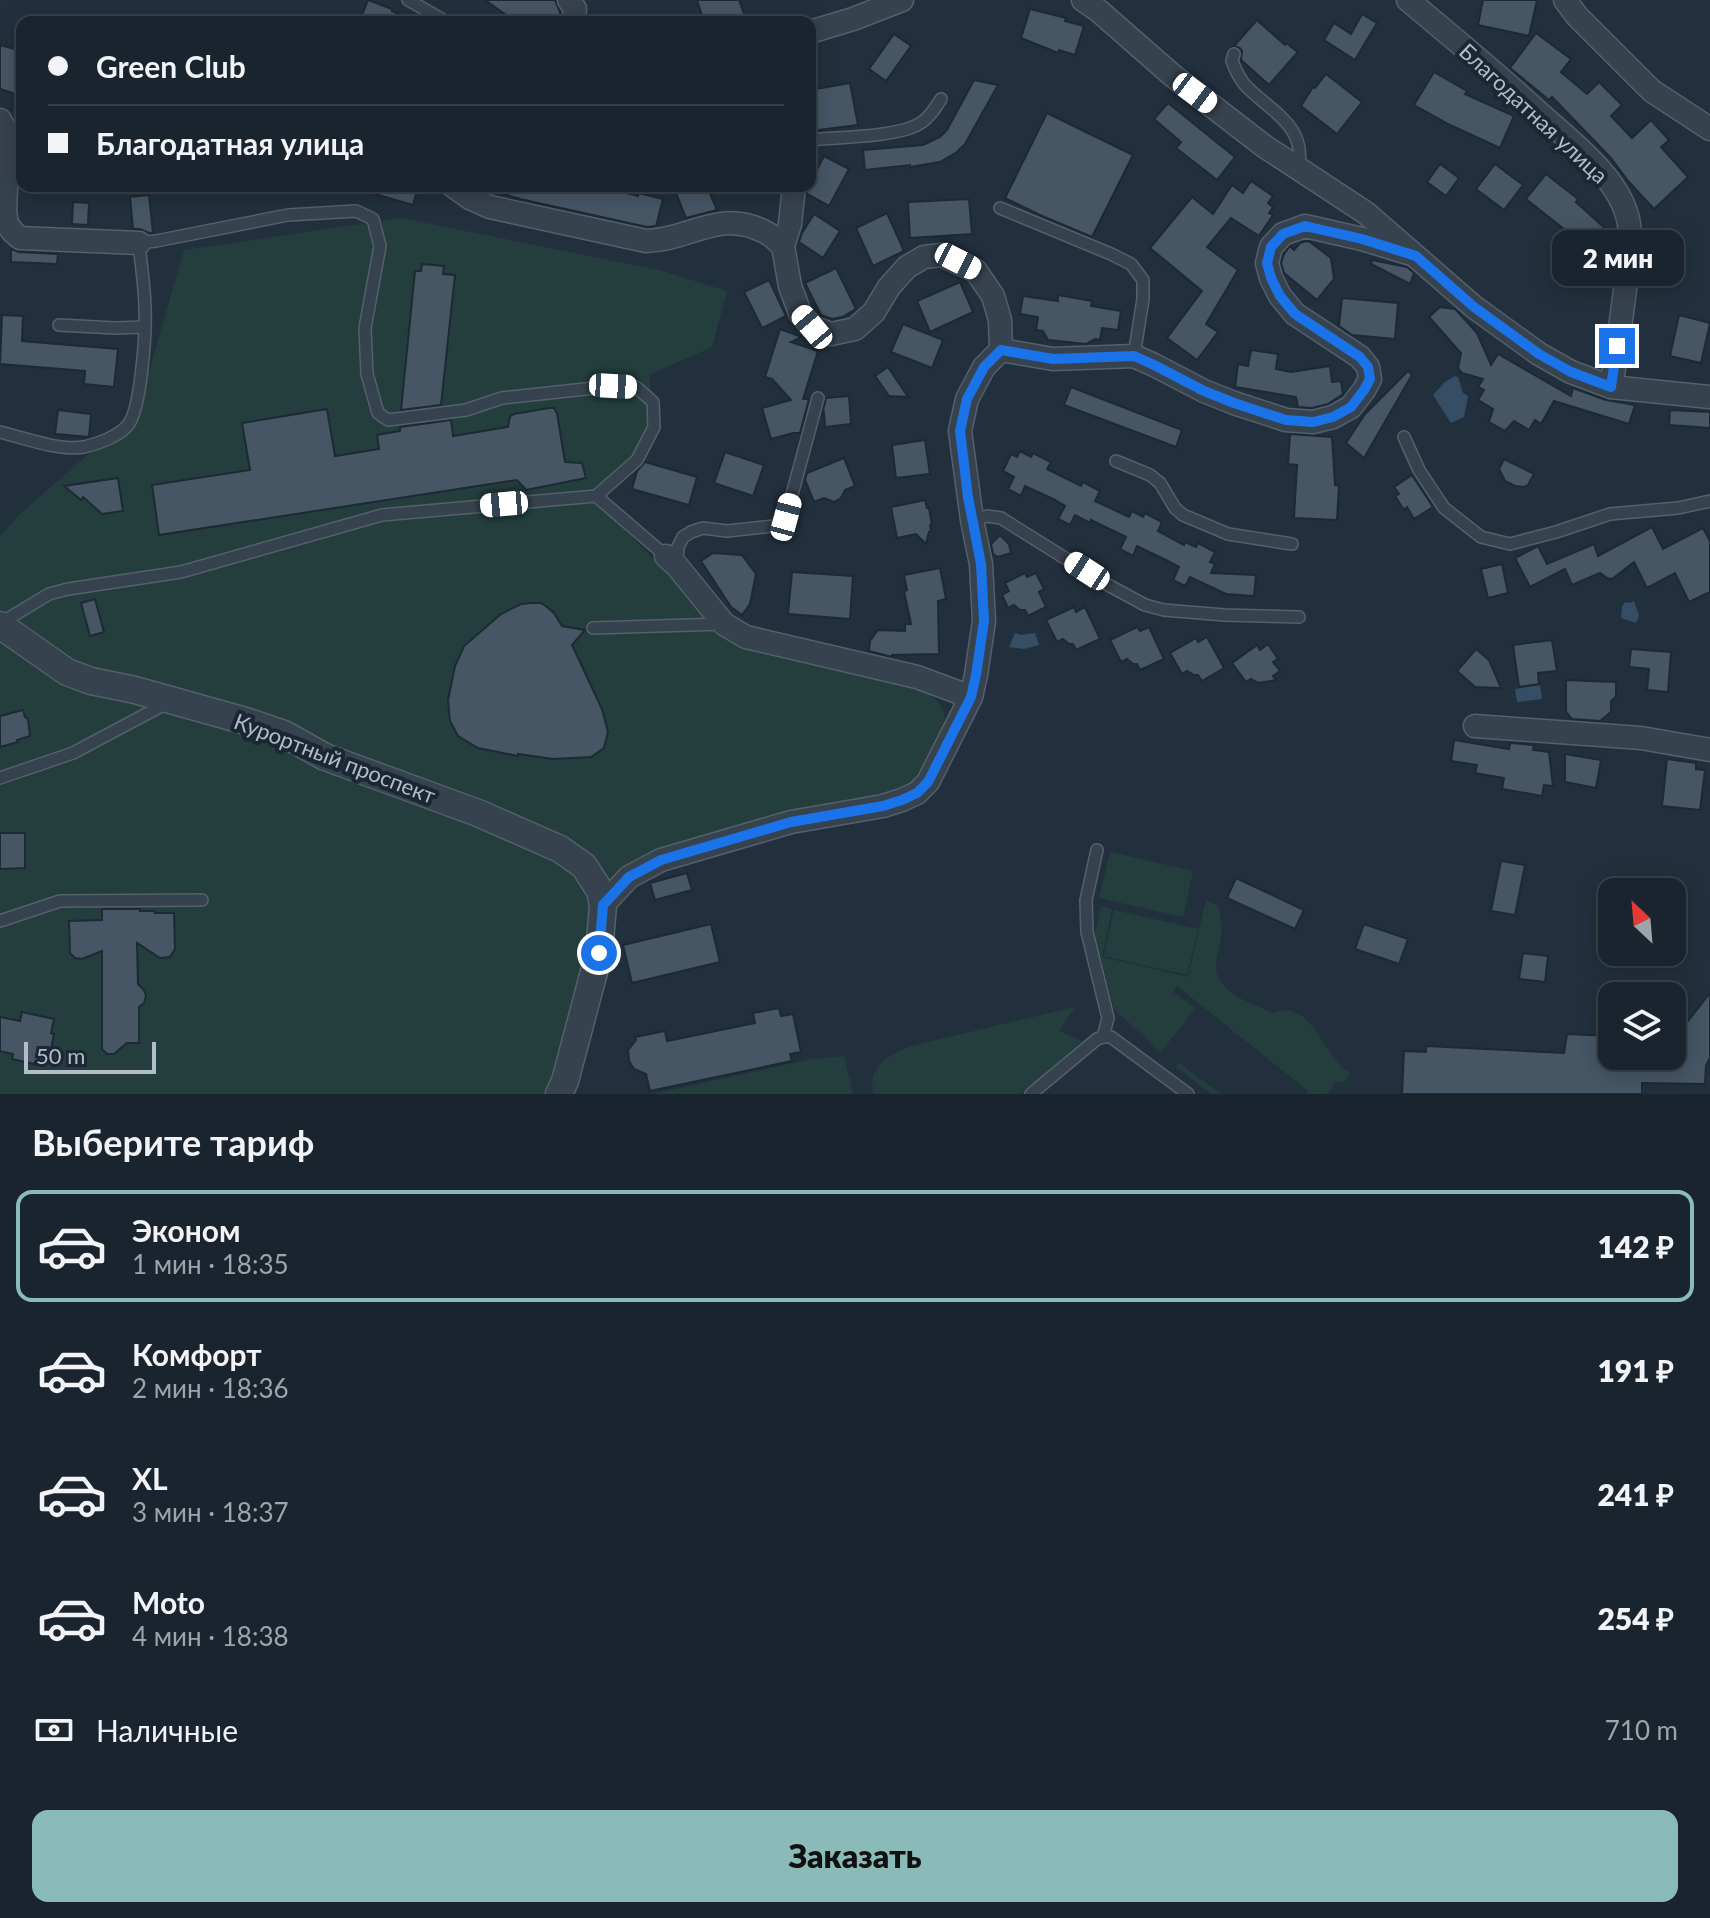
<!DOCTYPE html>
<html lang="ru">
<head>
<meta charset="utf-8">
<style>
	:root { --surface:#1a242e; --page:#232c36; --text:#f1f3f6; --muted:#9fa4aa; --line:#38414a; --accent:#8bbbb9 }
	body { margin:0; font-family:Lato,sans-serif; background:var(--page); color:var(--text); height:100vh; display:flex; flex-direction:column; font-size:30px; white-space:nowrap }
	* { box-sizing:border-box; margin:0 }
	p { font-size:26px; color:var(--muted) }
	.icon { flex:none; width:44px; height:44px; fill:none; stroke:currentColor; stroke-width:2; stroke-linecap:round; stroke-linejoin:round }
	.map { position:relative; height:1094px; overflow:hidden }
	.drawer { display:flex; flex-direction:column; background:var(--surface); flex:1 }
	.drawer>* { flex:none }
	.guide { position:absolute; left:16px; top:16px; width:800px; height:176px; border-radius:16px; box-shadow:0 4px 20px #0003,0 0 0 2px var(--line); display:grid; align-content:center; height:176px; padding:0 32px; background:var(--surface) }
	.needle { width:52px; rotate:334deg }
	.controls { position:absolute; left:1598px; top:878px; display:grid; gap:16px }
	.controls a { display:grid; place-items:center; width:88px; height:88px; border-radius:16px; background:var(--surface); box-shadow:0 4px 20px #0003,0 0 0 2px var(--line); font-size:40px }
	.scale { position:absolute; left:24px; bottom:20px; width:132px; box-sizing:border-box; padding-left:8px; border:4px solid #b2bdc9; border-top:0; font-size:22px; line-height:28px; white-space:nowrap; color:#b2bdc9; -webkit-text-stroke:6px #1b2732; paint-order:stroke }
	.end { position:absolute; width:36px; height:36px; margin:-18px; border:10px solid #1a73e8; background:#fff; box-shadow:0 0 0 4px #fff }
	.from { border-radius:50% }
	.bubble { position:absolute; height:56px; border-radius:16px; background:var(--surface); box-shadow:0 4px 20px #0003,0 0 0 2px var(--line); font-size:26px; font-weight:800; line-height:56px; text-align:center }
	.car { position:absolute; width:24px; height:48px; margin:-24px -12px; border-radius:10px; box-shadow:0 0 6px 2px #0007; background:linear-gradient(#fff 24%,#345 0 40%,#fff 0 76%,#345 0 86%,#fff 0) }
	.guide b { display:flex; align-items:center; gap:28px; height:76px; font-size:30px }
	.guide b+b { border-top:2px solid var(--line) }
	.guide i { width:20px; height:20px; background:var(--text) }
	ul { padding:0; list-style:none }
	li { display:flex; align-items:center; gap:24px; height:112px; margin:0 16px 12px; padding:0 16px; border:4px solid transparent; border-radius:16px }
	li div { flex:1 }
	li b { display:block; font-size:30px }
	li em { font-style:normal; font-weight:800 }
	li.selected { border-color:var(--accent) }
	li>.icon { width:72px; height:72px; stroke-width:1.5 }
	h2 { padding:0 32px; font-size:36px; line-height:96px }
	.pay { display:flex; align-items:center; gap:20px; height:88px; padding:0 32px; font-size:30px }
	.pay p { margin-inline-start:auto }
	.cta { display:flex; gap:16px; margin-top:auto; padding:16px 32px }
	.cta a { flex:1; height:92px; border-radius:16px; background:var(--accent); color:#111; font-size:32px; font-weight:800; line-height:92px; text-align:center }
	.map>svg:first-child { display:block }
	.green { fill:#243e3e }
	.water { fill:#354e65 }
	.building { fill:#465664; stroke:#1d2934; stroke-width:2 }
	.lines { fill:none; stroke-linecap:round; stroke-linejoin:round }
	.service-casing { stroke:#54606b; stroke-width:14 }
	.minor-casing { stroke:#54606b; stroke-width:25 }
	.tertiary-casing { stroke:#54606b; stroke-width:29 }
	.service { stroke:#36424d; stroke-width:11 }
	.minor { stroke:#36424d; stroke-width:22 }
	.tertiary { stroke:#36424d; stroke-width:26 }
	.route { stroke:#1a73e8; stroke-width:10 }
	.labels { text-anchor:middle; dominant-baseline:central; stroke-width:8; stroke-linejoin:round; paint-order:stroke }
	.street-label { font-size:22px; fill:#b2bdc9; stroke:#1b2732 }
</style>
</head>
<body>
<div class="map">
<svg width="1710" height="1094" viewBox="0 0 1710 1094">
	<rect width="100%" height="100%" fill="#22303d"/>
	<g class="green">
		<path d="M401,218L663,271L727,291L712,347L649,375L657,426L640,458L595,499L718,626L900,681C912,686 929,691 938,702C955,723 937,759 920,775C912,782 903,788 895,794L662,858L604,900L557,1094H0V536L19,515L138,410L184,250Z"/>
		<path d="M1110,852L1193,871L1183,917L1099,898Z"/>
		<path d="M1206,900L1219,906C1219,916 1223,928 1221,937C1220,945 1217,954 1216,962C1214,993 1250,1002 1273,1013C1308,998 1321,1047 1340,1065C1343,1068 1347,1071 1350,1073L1345,1081L1335,1083L1327,1094H1307L1308,1091L1177,986L1173,992L1195,1008L1161,1052L1114,1009L1095,934L1101,906L1112,909L1102,957L1188,977Z"/>
		<path d="M1114,910L1198,929L1187,975L1104,956Z"/>
		<path d="M1075,1007L1059,1031L1082,1041L1021,1094H873C868,1065 888,1056 911,1046Z"/>
		<path d="M844,1056L853,1094H651L812,1059Z"/>
		<path d="M1179,1063L1221,1094H1212L1176,1067Z"/>
	</g>
	<g class="water">
		<path d="M1455,376L1458,377L1463,393L1468,396L1464,417L1451,423L1433,395L1445,382Z"/>
		<path d="M1634,601L1639,616L1636,623L1621,618L1622,607L1625,602L1629,603Z"/>
		<path d="M1015,633L1021,635L1035,633L1039,645L1024,649L1009,647Z"/>
		<path d="M1540,685L1542,699L1517,702L1515,689Z"/>
	</g>
	<g class="building">
		<path d="M368,0L392,9V11L417,22H359Z"/>
		<path d="M485,0H555L560,12L559,22H516Z"/>
		<path d="M697,0H739L747,22H704Z"/>
		<path d="M1483,0H1537L1529,36L1478,25Z"/>
		<path d="M1030,9L1066,18L1065,21L1084,26L1075,55L1059,50L1058,53L1021,38Z"/>
		<path d="M1362,14L1377,23L1355,60L1324,40L1334,23L1351,34Z"/>
		<path d="M1257,20L1285,45L1286,43L1298,52L1269,85L1241,60L1242,51L1240,48L1234,46Z"/>
		<path d="M1536,33L1571,59L1561,72L1587,94L1599,82L1622,105L1611,116L1632,138L1651,120L1669,140L1661,147L1688,177L1654,209L1629,182L1610,157L1552,97L1549,100L1510,68Z"/>
		<path d="M894,34L911,46L886,81L869,69Z"/>
		<path d="M0,45L22,51V96L0,89Z"/>
		<path d="M1434,72L1467,91L1465,94L1514,116L1500,148L1450,125L1414,105Z"/>
		<path d="M1326,74L1362,102L1337,134L1301,106L1313,87L1315,88Z"/>
		<path d="M974,80L998,85L965,144L957,152L940,162L910,167V165L865,170L863,150L923,145L940,137L947,130Z"/>
		<path d="M850,83L858,125L810,131V90Z"/>
		<path d="M1168,103L1235,157L1217,180L1176,148L1181,142L1154,119Z"/>
		<path d="M1047,113L1133,155L1092,237L1042,216L1005,198Z"/>
		<path d="M824,156L849,169L829,206L807,194L808,187Z"/>
		<path d="M1440,164L1459,178L1446,196L1427,182Z"/>
		<path d="M1495,164L1523,185L1504,210L1476,189Z"/>
		<path d="M1546,174L1578,199L1576,202L1608,231L1580,260L1557,239L1565,230L1526,199Z"/>
		<path d="M1251,181L1273,196L1268,203L1273,207L1269,213L1273,215L1259,236L1231,218L1207,247L1238,270L1206,324L1218,332L1197,360L1167,338L1202,291L1150,248L1192,197L1213,214L1232,185L1243,193Z"/>
		<path d="M361,186H418L413,205L361,190Z"/>
		<path d="M489,186H601L638,196L639,193L663,199L656,226L647,227L520,199L488,189Z"/>
		<path d="M673,186H707L717,210L686,218Z"/>
		<path d="M149,195L153,233H149L140,229H133L130,197Z"/>
		<path d="M969,199L972,234L910,238L908,202Z"/>
		<path d="M73,202L89,203L88,225L72,224Z"/>
		<path d="M887,213L904,251L873,266L856,228Z"/>
		<path d="M814,214L840,231L823,258L799,242L802,233Z"/>
		<path d="M1306,241L1310,242L1331,258L1334,279L1317,300L1284,273L1281,263L1284,254L1290,246L1294,250L1300,243Z"/>
		<path d="M11,249L19,252L58,254L57,264L11,262Z"/>
		<path d="M1372,260L1407,267L1414,273L1410,284L1371,264Z"/>
		<path d="M422,264L444,266L443,274L455,275L441,405L401,410L415,271H421Z"/>
		<path d="M836,268L856,309L842,317L832,319L821,315L805,283Z"/>
		<path d="M769,280L786,316L762,328L744,292Z"/>
		<path d="M960,282L973,312L930,332L917,301Z"/>
		<path d="M1058,295L1092,301L1091,306L1121,311L1118,330L1102,328L1100,340L1095,339L1086,344L1048,340L1043,331L1036,330L1038,317L1020,314L1023,296L1058,301Z"/>
		<path d="M1342,298L1398,303L1395,339L1352,335L1339,326Z"/>
		<path d="M1440,307L1455,309L1457,311L1477,333L1491,365L1498,354L1571,396L1573,388L1606,400L1635,405L1629,424L1554,401L1541,424L1535,420L1529,430L1514,421L1505,431L1489,422L1493,409L1478,400L1484,390L1478,387L1483,379L1462,373L1458,368L1461,353L1429,317Z"/>
		<path d="M2,315L23,316L22,341L118,349L114,387L84,384L85,371L0,364Z"/>
		<path d="M1679,315L1710,323L1701,363L1670,356Z"/>
		<path d="M903,324L943,340L932,368L891,352Z"/>
		<path d="M780,329L802,337L791,342L818,351L803,399H809L800,433H793L771,439L762,408L791,400L772,379L765,377Z"/>
		<path d="M1251,350L1278,354L1276,369L1291,372L1330,366L1332,382L1341,381L1343,394L1328,404L1312,408L1298,407L1296,397L1235,387L1238,364L1248,366Z"/>
		<path d="M888,367L908,397L889,396L875,376Z"/>
		<path d="M1408,371L1412,375L1364,458L1346,443L1365,414Z"/>
		<path d="M1071,387L1182,430L1176,447L1064,405Z"/>
		<path d="M849,396L851,424L825,427L824,413L822,415L826,398Z"/>
		<path d="M549,408H554L557,413L565,462L582,463L586,478L526,490L517,480L159,535L152,485L250,470L242,423L327,409L335,456L379,449L377,435L400,431V427L451,420L453,436L508,427L510,416L514,414Z"/>
		<path d="M58,410L91,414L89,437L55,434Z"/>
		<path d="M1670,410L1710,412V428L1669,425Z"/>
		<path d="M1290,434L1332,437L1335,485L1339,486L1337,520L1294,518L1297,465L1288,464Z"/>
		<path d="M925,440L930,474L896,478L892,445Z"/>
		<path d="M1020,451L1031,457L1033,453L1051,462L1047,469L1081,486L1083,482L1100,491L1095,501L1129,517L1132,511L1143,517L1145,513L1162,522L1158,531L1184,545L1185,542L1196,547L1198,543L1215,552L1210,562L1215,564L1211,573L1256,575L1254,596L1226,594L1190,577L1185,586L1173,580L1179,567L1168,561L1137,546L1133,556L1120,549L1126,537L1091,520L1090,523L1075,515L1070,525L1058,519L1065,506L1053,499L1025,486L1021,496L1008,489L1014,477L1003,471L1011,454L1017,457Z"/>
		<path d="M725,452L764,465L753,496L714,483Z"/>
		<path d="M844,458L855,486L845,490L841,498L834,502L824,498L814,502L805,480L807,473Z"/>
		<path d="M1504,459L1534,474L1528,485L1524,487L1515,486L1505,481L1499,469Z"/>
		<path d="M645,462L697,477L689,505L632,489L637,471Z"/>
		<path d="M1412,475L1433,507L1414,519L1407,507L1404,510L1395,496L1399,494L1394,487Z"/>
		<path d="M118,478L123,511L102,514L83,497L81,500L64,486Z"/>
		<path d="M925,500L927,508H929L932,525H930L931,531L929,532L926,544L916,534L897,538L891,507Z"/>
		<path d="M1652,527L1663,549L1703,528L1710,541V592L1689,602L1675,573L1647,588L1634,562L1612,579L1607,578L1600,573L1572,585L1565,569L1530,587L1515,558L1538,546L1547,564L1594,544L1598,556Z"/>
		<path d="M1000,535L1009,544L1011,553L998,557L993,554L991,544Z"/>
		<path d="M713,553L742,555L756,574L750,604L742,615L731,607L701,561Z"/>
		<path d="M1502,564L1508,593L1488,598L1481,569Z"/>
		<path d="M940,568L946,599L938,601L939,654L892,655V657L869,651L870,641L878,630L905,631V624H911L904,591L907,590L904,575Z"/>
		<path d="M792,572L853,576L850,619L788,614Z"/>
		<path d="M1025,573L1027,577L1036,573L1044,589L1039,592L1046,607L1028,616L1025,610H1020L1014,605L1008,608L1002,595L1009,591L1005,583Z"/>
		<path d="M95,599L104,632L90,636L81,603Z"/>
		<path d="M531,603H541L547,607L554,613L562,626L585,630L572,645L602,709L608,732L604,748L591,757L553,759L518,754V756L478,748L458,736L450,721L448,700L455,666L464,646L501,614L521,604Z"/>
		<path d="M1074,607L1076,612L1085,607L1100,639L1076,650L1073,644H1069L1063,639L1057,642L1046,620Z"/>
		<path d="M1137,627L1140,631L1149,627L1164,659L1140,670L1137,664H1133L1127,659L1121,662L1110,640Z"/>
		<path d="M1207,637L1224,668L1202,681L1198,675H1194L1187,671L1182,674L1170,653L1196,638L1198,642Z"/>
		<path d="M1552,640L1557,671L1538,673L1539,684L1519,687L1513,645Z"/>
		<path d="M1268,644L1278,659L1273,662L1280,671L1273,676L1276,680L1258,683L1251,679L1246,682L1232,663L1257,645L1260,650Z"/>
		<path d="M1476,649L1489,660L1501,688L1475,687L1457,671Z"/>
		<path d="M1631,649L1671,652L1668,692L1647,690L1649,669L1629,667Z"/>
		<path d="M1566,680L1616,682V697L1611,701V712L1600,721L1572,719L1566,712Z"/>
		<path d="M23,710L25,717L28,719L30,736L17,740L18,742L0,747V716Z"/>
		<path d="M1454,740L1509,749L1510,743L1534,745L1533,750L1549,752L1553,786L1544,785L1542,796L1502,789L1504,778L1475,773L1477,765L1451,761Z"/>
		<path d="M1565,754L1601,760L1596,788L1565,782Z"/>
		<path d="M1667,759L1696,763V769L1705,770L1700,810L1662,806Z"/>
		<path d="M0,833H25V868L0,869Z"/>
		<path d="M1501,861L1525,865L1515,915L1491,911Z"/>
		<path d="M687,873L692,890L655,900L650,883Z"/>
		<path d="M1236,878L1304,910L1295,929L1227,898Z"/>
		<path d="M102,909H140V911H154L155,913H174L175,949L170,957L160,958L137,943L138,984L144,990L146,996L144,1003L139,1007V1043H127L114,1054H107L102,1049V951L82,959L75,958L70,953L69,921L102,920Z"/>
		<path d="M711,924L720,962L632,983L623,945Z"/>
		<path d="M1364,924L1408,939L1399,964L1355,949Z"/>
		<path d="M1523,953L1548,956L1545,982L1519,979Z"/>
		<path d="M1710,993V1058L1706,1065L1705,1084L1642,1083V1094H1402L1404,1051L1426,1052V1046L1564,1053L1567,1034L1612,1036V1056H1672V1026H1684Z"/>
		<path d="M779,1008L781,1016L793,1014L801,1052L790,1054L792,1061L650,1091L646,1074L634,1069L629,1061L628,1050L636,1040L635,1037L665,1031L667,1041L755,1023L753,1013Z"/>
		<path d="M22,1012L54,1019L51,1033L54,1034L50,1054L46,1053L43,1066L12,1059L13,1054L0,1051V1017L20,1021Z"/>
	</g>
	<g class="lines">
		<g class="service-casing">
			<g id="service">
				<path d="M408,0L447,22"/>
				<path d="M1234,54L1232,61C1235,69 1239,77 1244,84C1269,111 1308,125 1298,169"/>
				<path d="M810,140C837,137 892,137 915,126C927,121 934,110 941,99"/>
				<path d="M1000,208L1111,254L1131,264L1143,280V299L1134,356"/>
				<path d="M59,325L115,328L145,327"/>
				<path d="M0,432C24,438 59,451 84,447C98,444 119,436 128,425C141,409 146,333 145,310C145,288 141,265 139,243L156,241L288,215L356,211L373,219L380,246L365,328L367,374L378,413L388,420L466,410L502,398L613,386L636,387L653,402L654,427L637,460L596,496L666,556"/>
				<path d="M1404,437L1419,470L1444,508L1481,537L1510,544L1556,532L1610,514L1678,508L1710,501"/>
				<path d="M1116,461L1150,475L1160,483L1175,508L1183,515L1228,534L1292,544"/>
				<path d="M972,520L987,516L1001,518L1108,585L1145,605L1164,610L1224,615L1299,617"/>
				<path d="M677,565L678,547L683,537L691,532L703,528L727,531L774,526L786,517L818,398"/>
				<path d="M1,623L49,594L68,589L181,572L382,515L596,496"/>
				<path d="M593,628L723,624"/>
				<path d="M0,778L73,753L167,703"/>
				<path d="M1097,850L1086,900L1087,932L1108,1018L1103,1037"/>
				<path d="M0,921L60,901L202,900"/>
				<path d="M1031,1094L1097,1039L1103,1037H1111L1188,1094"/>
			</g>
		</g>
		<g class="minor-casing">
			<g id="minor">
				<path d="M569,0L575,9L573,22"/>
				<path d="M1083,0L1099,11L1172,75L1264,146L1366,213L1474,307L1539,354L1571,372L1611,387L1710,397"/>
				<path d="M1408,0C1452,37 1496,73 1538,112C1570,141 1622,179 1629,224C1632,240 1629,256 1627,272C1623,311 1617,349 1611,387"/>
				<path d="M1565,0L1577,16L1652,91L1710,129"/>
				<path d="M810,32L853,19L902,0"/>
				<path d="M0,120L7,133L8,141L5,211L7,224L13,232L20,238L139,243"/>
				<path d="M453,186L470,198L490,207L646,241C689,240 720,209 763,231C771,234 777,241 783,246"/>
				<path d="M1001,350L1053,359L1134,356L1154,365L1204,391L1234,403L1286,420L1313,422L1333,417L1351,407L1364,390L1370,379L1368,367L1360,357L1295,314L1280,296L1271,278L1267,263L1271,247L1283,234L1305,226L1362,239L1408,253"/>
				<path d="M666,556L677,566L724,624L746,637L917,677L971,697"/>
				<path d="M1475,726L1641,738L1710,750"/>
				<path d="M603,905L629,877L661,860L791,822L883,806L902,800L917,793L928,782L971,697L976,675L984,621L981,564L972,520L960,431L967,399L984,367L1001,350L1000,320L993,296L976,271L941,255L924,257L907,267L889,287L874,312L855,329L831,334L812,327L800,313L790,286L783,246L790,224L794,186"/>
			</g>
		</g>
		<g class="tertiary-casing">
			<path id="tertiary" d="M0,625L67,672L91,681L135,690L249,722L284,734L325,757L478,813L560,849L584,866L600,891L603,905L599,953L565,1081L559,1094"/>
		</g>
		<use href="#service" class="service"/>
		<use href="#minor" class="minor"/>
		<use href="#tertiary" class="tertiary"/>
	</g>
	<g class="lines">
		<path class="route" d="M599,953L603,905L629,877L661,860L791,822L883,806L902,800L917,793L928,782L971,697L976,675L984,621L981,564L968,497L960,431L967,399L984,367L1001,350L1053,359L1134,356L1154,365L1204,391L1234,403L1286,420L1313,422L1333,417L1351,407L1364,390L1370,379L1368,367L1360,357L1295,314L1280,296L1271,278L1267,263L1271,247L1283,234L1305,226L1362,239L1416,256L1474,307L1539,354L1571,372L1611,387L1617,346"/>
	</g>
	<g class="labels">
		<g class="street-label">
			<text transform="translate(1534 113) rotate(43)">Благодатная улица</text>
			<text transform="translate(335 758) rotate(21)">Курортный проспект</text>
		</g>
	</g>
</svg>
<div class="controls">
<a><svg class="needle" viewBox="-14 -14 28 28"><path d="M0-13l5 13h-10z" fill="#e53935"/><path d="M0 13l5-13h-10z" fill="#9fa4aa"/></svg></a>
<a><svg class="icon" aria-label="layers" viewBox="0 0 24 24"><path d="M12 4l9 5-9 5-9-5zM3 14l9 5 9-5"/></svg></a>
</div>
<div class="scale">50 m</div>
<i class="end from" style="left:599px;top:953px"></i>
<i class="end" style="left:1617px;top:346px"></i>
<div class="bubble" style="left:1552px;top:230px;width:132px">2 мин</div>
<i class="car" style="left:1195px;top:93px;rotate:127deg"></i>
<i class="car" style="left:958px;top:261px;rotate:117deg"></i>
<i class="car" style="left:812px;top:327px;rotate:320deg"></i>
<i class="car" style="left:613px;top:386px;rotate:93deg"></i>
<i class="car" style="left:504px;top:504px;rotate:265deg"></i>
<i class="car" style="left:786px;top:517px;rotate:15deg"></i>
<i class="car" style="left:1087px;top:571px;rotate:303deg"></i>
<div class="guide">
<b><i class="from"></i>Green Club</b>
<b><i></i>Благодатная улица</b>
</div>
</div>
<section class="drawer">
<h2>Выберите тариф</h2>
<ul>
<li class="selected"><svg class="icon" aria-label="car" viewBox="0 0 24 24"><path d="M5 17H2v-5l4-1 3-4h7l3 4 3 1v5h-3M9 17h6M6 11h13"/><circle cx="7" cy="17" r="2"/><circle cx="17" cy="17" r="2"/></svg><div><b>Эконом</b><p>1 мин · 18:35</p></div><em>142 ₽</em></li>
<li><svg class="icon" aria-label="car" viewBox="0 0 24 24"><path d="M5 17H2v-5l4-1 3-4h7l3 4 3 1v5h-3M9 17h6M6 11h13"/><circle cx="7" cy="17" r="2"/><circle cx="17" cy="17" r="2"/></svg><div><b>Комфорт</b><p>2 мин · 18:36</p></div><em>191 ₽</em></li>
<li><svg class="icon" aria-label="car" viewBox="0 0 24 24"><path d="M5 17H2v-5l4-1 3-4h7l3 4 3 1v5h-3M9 17h6M6 11h13"/><circle cx="7" cy="17" r="2"/><circle cx="17" cy="17" r="2"/></svg><div><b>XL</b><p>3 мин · 18:37</p></div><em>241 ₽</em></li>
<li><svg class="icon" aria-label="car" viewBox="0 0 24 24"><path d="M5 17H2v-5l4-1 3-4h7l3 4 3 1v5h-3M9 17h6M6 11h13"/><circle cx="7" cy="17" r="2"/><circle cx="17" cy="17" r="2"/></svg><div><b>Moto</b><p>4 мин · 18:38</p></div><em>254 ₽</em></li>
</ul>
<div class="pay"><svg class="icon" aria-label="cash" viewBox="0 0 24 24"><path d="M3 7h18v10H3z"/><circle cx="12" cy="12" r="2"/></svg>Наличные<p>710 m</p></div>
<div class="cta"><a>Заказать</a></div>
</section>
</body>
</html>
